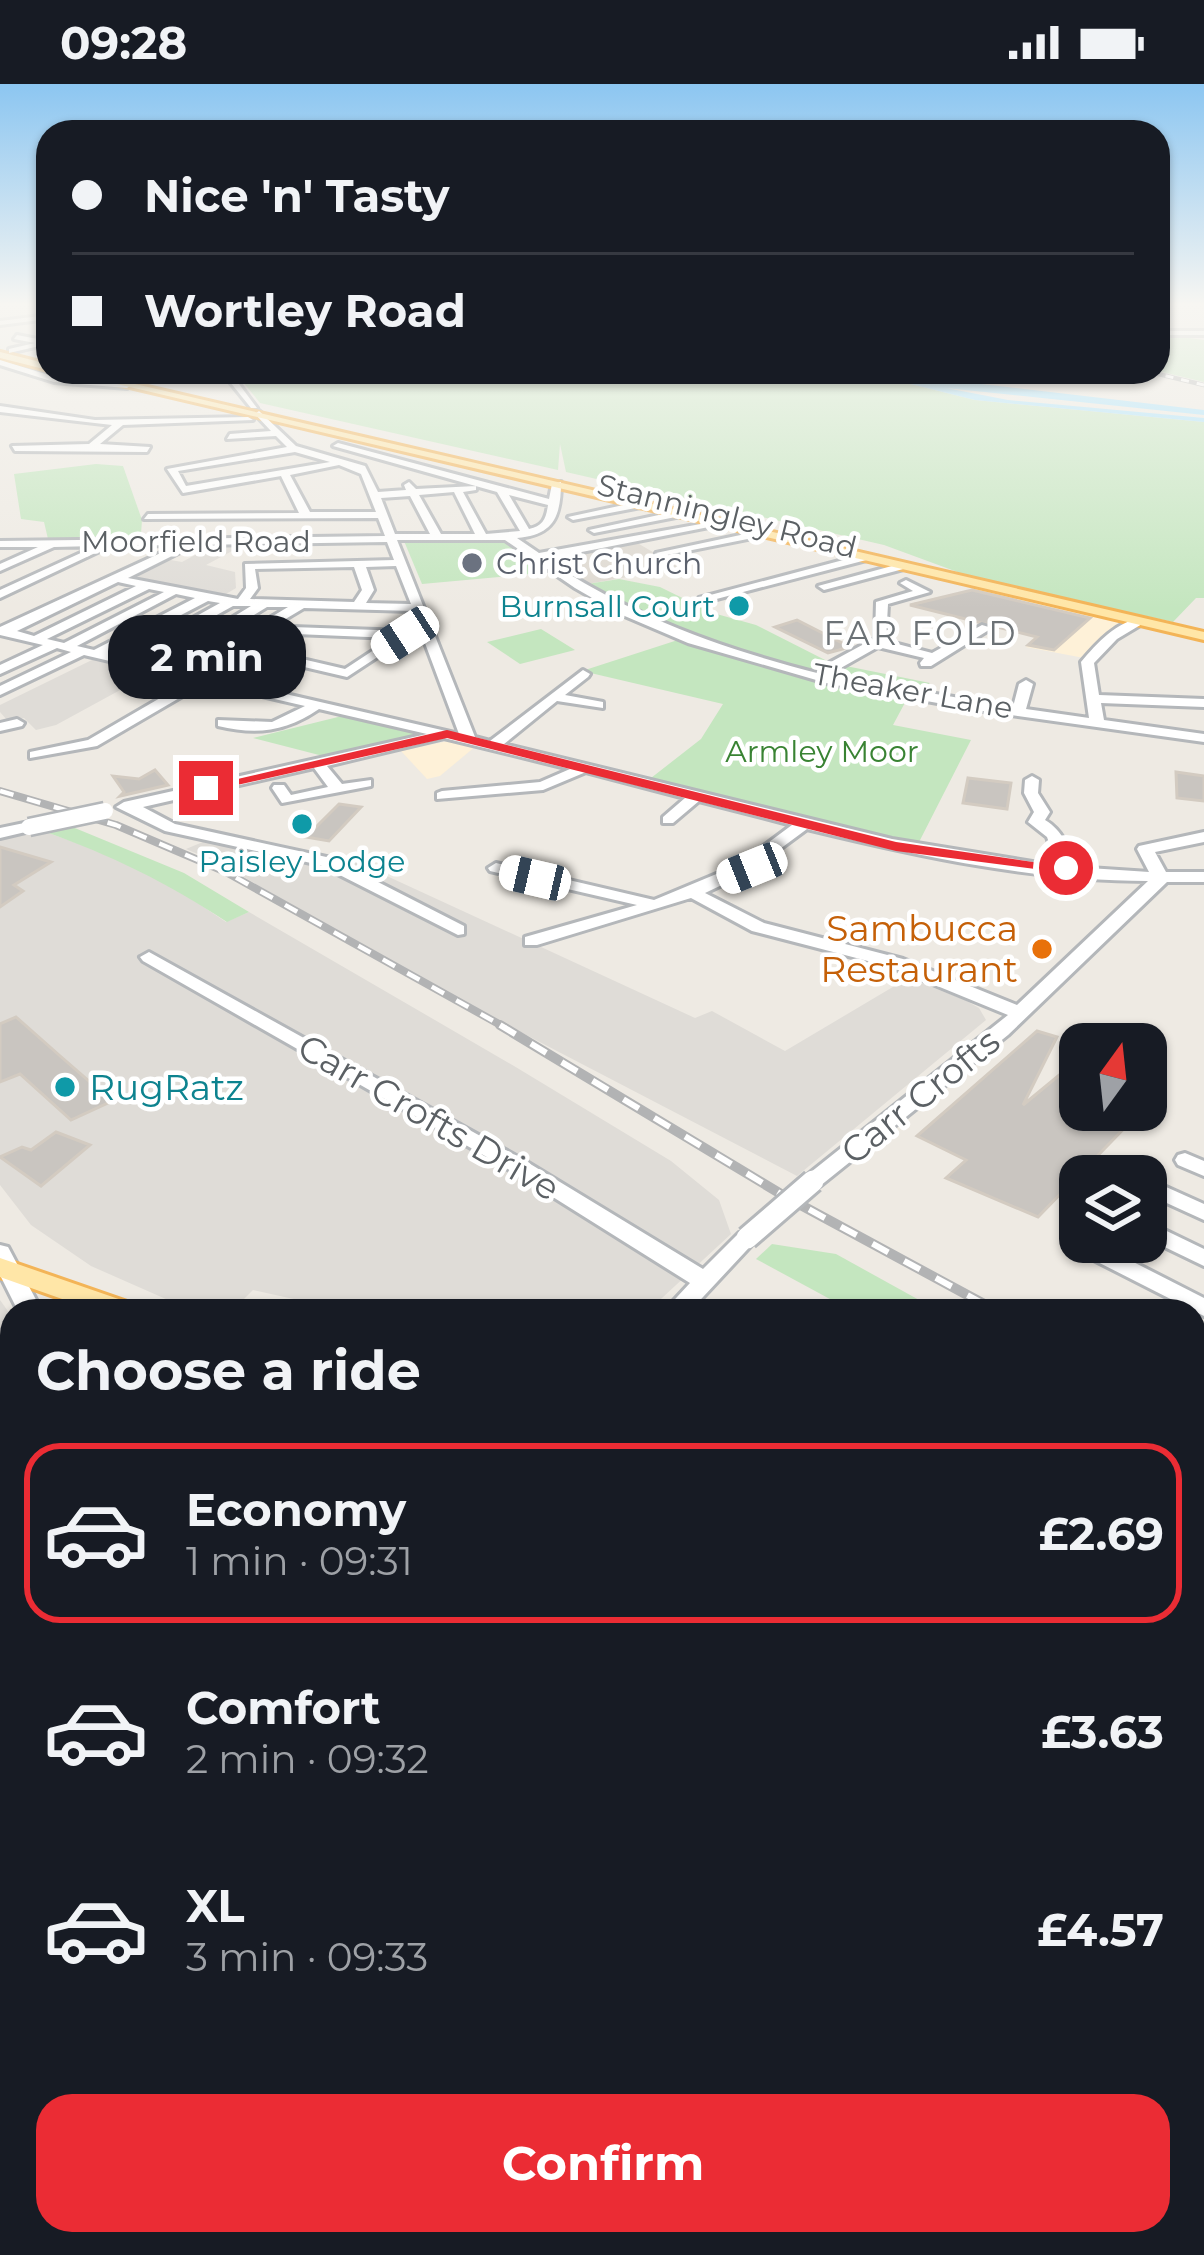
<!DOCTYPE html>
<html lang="en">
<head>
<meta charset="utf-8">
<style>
	:root { --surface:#171b24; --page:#242831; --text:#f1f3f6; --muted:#9ea1a6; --line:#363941; --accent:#eb2c34 }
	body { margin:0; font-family:Montserrat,sans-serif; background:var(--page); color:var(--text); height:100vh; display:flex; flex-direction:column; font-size:45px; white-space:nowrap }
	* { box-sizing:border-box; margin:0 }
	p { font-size:39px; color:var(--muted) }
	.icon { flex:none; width:66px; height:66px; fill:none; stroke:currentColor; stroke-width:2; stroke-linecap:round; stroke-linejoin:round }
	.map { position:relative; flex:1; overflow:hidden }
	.sheet { position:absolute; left:0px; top:1215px; width:1206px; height:957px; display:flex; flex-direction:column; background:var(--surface); border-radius:36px 36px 0 0; box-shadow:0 3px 9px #0004 }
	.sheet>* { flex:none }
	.top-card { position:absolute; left:36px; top:36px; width:1134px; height:264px; border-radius:36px; box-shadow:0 3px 9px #0004; display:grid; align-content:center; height:264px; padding:0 36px; background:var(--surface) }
	.needle { width:78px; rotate:15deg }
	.fabs { position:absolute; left:1059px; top:939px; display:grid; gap:24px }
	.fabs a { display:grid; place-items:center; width:108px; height:108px; border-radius:24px; background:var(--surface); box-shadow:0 3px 9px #0004; font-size:60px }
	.end { position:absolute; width:54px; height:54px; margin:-27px; border:15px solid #eb2c34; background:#fff; box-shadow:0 0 0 6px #fff }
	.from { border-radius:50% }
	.bubble { position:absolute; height:84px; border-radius:36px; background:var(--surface); box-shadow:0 3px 9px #0004; font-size:39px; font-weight:700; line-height:84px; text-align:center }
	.car { position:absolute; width:36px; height:72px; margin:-36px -18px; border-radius:15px; box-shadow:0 0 9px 3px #0007; background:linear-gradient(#fff 24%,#345 0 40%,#fff 0 76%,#345 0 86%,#fff 0) }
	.top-card b { display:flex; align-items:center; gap:42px; height:114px; font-size:45px }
	.top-card b+b { border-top:3px solid var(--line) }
	.top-card i { width:30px; height:30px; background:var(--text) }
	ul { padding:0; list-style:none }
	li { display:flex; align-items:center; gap:36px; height:180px; margin:0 24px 18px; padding:0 12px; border:6px solid transparent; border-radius:36px }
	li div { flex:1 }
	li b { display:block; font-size:45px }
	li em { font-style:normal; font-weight:700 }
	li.on { border-color:var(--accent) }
	li>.icon { width:108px; height:108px; stroke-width:1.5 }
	h2 { padding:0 36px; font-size:54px; line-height:144px }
	.primary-button { display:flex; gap:24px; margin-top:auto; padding:24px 36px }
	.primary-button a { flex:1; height:138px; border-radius:36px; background:var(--accent); color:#fff; font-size:48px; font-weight:700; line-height:138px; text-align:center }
	.status { display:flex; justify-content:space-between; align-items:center; height:84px; padding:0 60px; background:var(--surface); direction:ltr }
	.status svg { height:33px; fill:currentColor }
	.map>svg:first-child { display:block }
	.commercial { fill:#fef1d8 }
	.industrial { fill:#dfdcd7 }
	.education { fill:#ded9d1 }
	.green { fill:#c4e6bf }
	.water { fill:#a2e2ff }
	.building { fill:#c9c5c0; stroke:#d3cbc1; stroke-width:3 }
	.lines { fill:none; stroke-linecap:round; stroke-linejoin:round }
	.minor-casing { stroke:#b4b7ba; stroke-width:6 }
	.major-casing { stroke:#f3b457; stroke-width:6 }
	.minor { fill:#fff; fill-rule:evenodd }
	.major { fill:#ffe6a7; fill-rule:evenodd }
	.rail-far3-casing { stroke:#b2b3b4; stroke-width:4.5 }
	.rail-far2-casing { stroke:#b2b3b4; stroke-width:8 }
	.rail-far1-casing { stroke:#b2b3b4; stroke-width:10 }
	.rail-casing { stroke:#b2b3b4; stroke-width:12 }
	.rail-far3 { stroke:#fff; stroke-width:3; stroke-dasharray:8; stroke-linecap:butt }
	.rail-far2 { stroke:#fff; stroke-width:4.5; stroke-dasharray:14; stroke-linecap:butt }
	.rail-far1 { stroke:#fff; stroke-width:6; stroke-dasharray:18; stroke-linecap:butt }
	.rail { stroke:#fff; stroke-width:8; stroke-dasharray:22; stroke-linecap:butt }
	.minor-bridge-far1-casing { stroke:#b4b7ba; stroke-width:21; stroke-linecap:butt }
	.minor-bridge-casing { stroke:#b4b7ba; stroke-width:27; stroke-linecap:butt }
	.minor-bridge-far1 { stroke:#fff; stroke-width:16 }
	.minor-bridge { stroke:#fff; stroke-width:21 }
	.route { fill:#eb2c34 }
	.worship-dot { fill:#6b7280; stroke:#fff; stroke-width:4.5 }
	.culture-dot { fill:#0f9aa8; stroke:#fff; stroke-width:4.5 }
	.food-dot { fill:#e8710a; stroke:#fff; stroke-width:4.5 }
	.labels { text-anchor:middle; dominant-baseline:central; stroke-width:9; stroke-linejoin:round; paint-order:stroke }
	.far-street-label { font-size:30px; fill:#5b6064; stroke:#fff }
	.far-worship-label { font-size:30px; fill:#5b616d; stroke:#fff; text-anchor:start }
	.far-culture-label { font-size:30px; fill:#0d838f; stroke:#fff; text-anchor:end }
	.far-park-label { font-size:30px; fill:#398333; stroke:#fff }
	.far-neighbourhood-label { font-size:33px; letter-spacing:3px; fill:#6c7276; stroke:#fff }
	.food-label { font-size:36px; fill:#c56008; stroke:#fff; text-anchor:end }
	.culture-label { font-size:36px; fill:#0d838f; stroke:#fff; text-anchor:start }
	.street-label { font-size:36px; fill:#5b6064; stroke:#fff }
</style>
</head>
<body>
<div class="status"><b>09:28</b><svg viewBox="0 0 49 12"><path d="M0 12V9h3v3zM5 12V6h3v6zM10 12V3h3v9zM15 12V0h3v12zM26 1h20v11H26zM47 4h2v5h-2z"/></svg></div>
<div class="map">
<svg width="1204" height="2171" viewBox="0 0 1204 2171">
	<rect width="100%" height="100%" fill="#eeeae3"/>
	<g class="commercial">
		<path d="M977,504L1127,540L1084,574L1026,563L1035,552L910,521Z"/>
		<path d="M453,656L476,662L440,692L427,695L401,667Z"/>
	</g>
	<g class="industrial">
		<path d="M247,459L206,481L235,488L236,504L221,513L125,494L165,475L182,478L216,460Z"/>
		<path d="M96,574L155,587L56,641L36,646L24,634L8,637L0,628V621Z"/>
		<path d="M43,747L113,772L166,798L226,838L249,828L514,982L671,1077L719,1116L731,1150L648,1227H348L253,1206L232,1227H193L91,1182L31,1141L0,1101V756Z"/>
		<path d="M210,755L313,777L339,770L695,934L712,927L785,967L908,894L965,916L979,924L986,936L797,1092L465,919L219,779L186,765Z"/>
		<path d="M0,1216L12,1233V2160H228L235,2171H0Z"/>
	</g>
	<path class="education" d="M634,457L680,484L587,500L547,475Z"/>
	<g class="green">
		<path d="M1158,250L1204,256V298L1158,287Z"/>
		<path d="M235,288H862L975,316L1204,338V514H1196L1173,538L971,493L884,461L566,388L560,360L558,386L260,319Z"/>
		<path d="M96,380L123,382L142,436L141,450L130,455H48L44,438L21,435L14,390Z"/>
		<path d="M502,456L552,488L422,500L404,457Z"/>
		<path d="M619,495L660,503L713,529L756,541L831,579L930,599C913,610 886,600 867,597C771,582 670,553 587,500Z"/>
		<path d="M541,545L575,566L520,580L487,558Z"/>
		<path d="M684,554L793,589L908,613L893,641L971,656L917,762L651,694L701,655L723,620L582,587Z"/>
		<path d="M342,632L421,651L323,672L253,654Z"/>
		<path d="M70,742L184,789L249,828L227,838C168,799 111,771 43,747Z"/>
		<path d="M772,1160L836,1170L939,1227H852L756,1175Z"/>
	</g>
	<path class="water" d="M862,288C896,288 923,306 955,297L1204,326V331L946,304L1008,316L1204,334V338L975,316Z"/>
	<g class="building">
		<path d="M972,506L1090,534L1054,566L1028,561L1037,553L910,521Z"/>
		<path d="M797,536L850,563L828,569L775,543Z"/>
		<path d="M155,686L168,701L120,712L124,708L113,692L139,695Z"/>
		<path d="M1176,688L1204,692V717L1177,714Z"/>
		<path d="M968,694L1011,699L1007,725L963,719Z"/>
		<path d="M339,720L361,723L329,757L306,753Z"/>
		<path d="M0,763L51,778L14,801L23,807L0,823Z"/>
		<path d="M16,933L59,971L112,1017L71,1036L20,990L0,998V940Z"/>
		<path d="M1037,947L1057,953L1023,1021L1080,974V1026H1142L1038,1133L946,1094L966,1076L917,1052Z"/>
		<path d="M56,1048L90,1061L41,1102L0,1073L22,1063L31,1066Z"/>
	</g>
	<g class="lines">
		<g class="minor-casing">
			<g id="minor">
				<path d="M48,231V235L0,241V237Z"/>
				<rect x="1158" y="247" width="46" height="4"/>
				<path d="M17,251L48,257V260L9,269V265L35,259L14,255Z"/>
				<path d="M0,276L55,293L131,301L127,304L54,298L0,281Z"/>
				<path d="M222,288H230L257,324H251Z"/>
				<path d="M0,322L95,336L248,333L253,336L123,341L100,360L150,363L147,368L15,367L12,362L89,360L112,341L0,328Z"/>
				<path d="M259,327L296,362L365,382L378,408L406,406L404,401L409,398L416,405L476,402V406L463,408L486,450L520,447L497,408L333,362L338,359L549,415L552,400L561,398C561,432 554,451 517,454L539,469L723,436L719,441L546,475C630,532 723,565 821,590L829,579L875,554L876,518L913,507L900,499L906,496L930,508L888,520L886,557L932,569L982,541L992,544L931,582H921L920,579L924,574L878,563L839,585L832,592L835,593L1013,623L1019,600L1026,596L1033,600L1026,625L1089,634L1081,578C1097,559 1117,537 1142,534V540L1117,555L1094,579L1099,611L1204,615V623L1101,619L1104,636L1204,650V658L983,627L830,600L688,559L620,530L575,504L505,456H397L475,653L490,657L583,586L590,590L588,593L565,611L603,618V624L557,617L504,660L892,755L1057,782L1047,753L1028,738L1034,728L1024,709L1025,696L1032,692L1039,696L1038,709L1050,728L1045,736C1063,747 1069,763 1074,783L1149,788L1137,765L1139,762L1204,748V758L1155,768L1166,788H1204V798H1167L1008,951L820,1102H806L802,1097L806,1092L1008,931L891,883L752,847L691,814L537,861H525V853L637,821L490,787L488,784L496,779L654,816L738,781L792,741L699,717L673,739H663V733L685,714L586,688L543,706L437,715V709L442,707L540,698L570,685L444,654L327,682L342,700L371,696V702L366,703L282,719L272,704L274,701H284L291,711L328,703L314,684L143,723L175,740L331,774L464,842V850L458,851L320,781L165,747L116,723L124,718L427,650L319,625C286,648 256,651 218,642V636L272,638L305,622L205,599L97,662L30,674V668L88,656L191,596L84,571L0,611V602L71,568L57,564L0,590V581L43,561L0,551V543L178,461L110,462L0,514V506L96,462L54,463L0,487V480L38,463H0V457L385,452L378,434L144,435L148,430L299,429L281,392L183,409L167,385L287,363L276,352L227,355L230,350L271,347L255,330ZM295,368L330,378L186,402L178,387ZM339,381L361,390L376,428H310L290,391ZM454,408L475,450H441L419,411ZM509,411L548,421C546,435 543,442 529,445ZM410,412L430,450H395L381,414ZM387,458L394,476L245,480L246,504L238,515L128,494L194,461ZM396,482L411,520L366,519L374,506L366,483ZM354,483L362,506L354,518L250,515L258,504L255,485ZM118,498L136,502L34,552L17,547ZM149,505L164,508L64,559L47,555ZM176,510L195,514L94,566L77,562ZM208,517L220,519L173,545L160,542ZM233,522H251L202,552L186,548ZM267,523H288L229,558L215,555ZM304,524L413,527L459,650L108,569L150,547L347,593L411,551L405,547L292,543V549L296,550L392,554L345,585L242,561ZM807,745C918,772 1033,797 1148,797L1017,921L903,875L764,839L705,809L749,788Z"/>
				<path d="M642,417L646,422L573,436L568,433Z"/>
				<path d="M682,426L686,431L594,449L589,446Z"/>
				<path d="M764,446L768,451L662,472L656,469Z"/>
				<path d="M866,470L872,473L870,475L705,518L699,514Z"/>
				<path d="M903,479L907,480V484L824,506L818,502Z"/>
				<path d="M17,635L24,639L22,642L0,647V639Z"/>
				<path d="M29,738L37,743L34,746L0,754V744Z"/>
				<path d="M149,868L527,1078L703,1185L739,1149L747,1146L758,1154L690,1227H664L690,1199L513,1088L143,877L140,873Z"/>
				<path d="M1185,1069L1204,1077V1092L1178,1081L1175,1076L1178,1071Z"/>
				<path d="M1155,1098L1204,1120V1136L1147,1110L1146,1102Z"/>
				<path d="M1146,1137L1204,1165V1182L1146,1154Z"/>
				<path d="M1087,1158L1098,1160L1204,1214V1232L1082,1170L1079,1165Z"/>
				<path d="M0,1161L8,1163L42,1227H18L0,1191Z"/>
				<path d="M0,1450L12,1455V1484L0,1478Z"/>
				<path d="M12,1602V1634L0,1639V1608Z"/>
				<path d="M1194,1896L1204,1900V1939L1194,1935Z"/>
				<path d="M1204,2020V2074L1194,2078V2024Z"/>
				<path d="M252,2160H328L324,2171H256Z"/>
				<path d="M598,2160H639L643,2171H602Z"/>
				<path d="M1127,2160H1166L1162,2171H1123Z"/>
			</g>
		</g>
		<g class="major-casing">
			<g id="major">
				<path d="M0,268L48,280V286L0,274Z"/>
				<path d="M66,288H83L1204,548V556Z"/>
				<path d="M0,1174L133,1220L137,1227H96L0,1193Z"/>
				<path d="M1194,1363L1204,1366V1390L1194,1387Z"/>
			</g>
		</g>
		<use href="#minor" class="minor"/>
		<use href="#major" class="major"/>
		<g class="rail-far3-casing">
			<path id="rail-far3" d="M1150,288L1204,301"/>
		</g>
		<g class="rail-far2-casing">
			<path id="rail-far2" d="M0,707L116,741L226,788L506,944"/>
		</g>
		<g class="rail-far1-casing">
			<path id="rail-far1" d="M500,941L786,1113L997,1227"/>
		</g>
		<g class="rail-casing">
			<path id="rail" d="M1194,1350L1204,1356"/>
		</g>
		<use href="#rail-far3" class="rail-far3"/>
		<use href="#rail-far2" class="rail-far2"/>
		<use href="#rail-far1" class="rail-far1"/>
		<use href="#rail" class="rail"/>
		<g class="minor-bridge-far1-casing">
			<path id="minor-bridge-far1" d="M29,743L105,727"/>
		</g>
		<g class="minor-bridge-casing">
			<path id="minor-bridge" d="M747,1154L813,1097"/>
		</g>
		<use href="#minor-bridge-far1" class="minor-bridge-far1"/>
		<use href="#minor-bridge" class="minor-bridge"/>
	</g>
	<linearGradient id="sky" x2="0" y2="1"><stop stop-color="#8cc6f1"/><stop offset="0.42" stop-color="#f7f6f2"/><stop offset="1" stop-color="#f7f6f2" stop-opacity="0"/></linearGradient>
	<rect width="1204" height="525" fill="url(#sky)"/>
	<path class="route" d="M447,646L896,758L1074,784L1066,789L896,767L447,654L206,708L199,704Z"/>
	<circle class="worship-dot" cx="472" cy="479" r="12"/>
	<g class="culture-dot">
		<circle cx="739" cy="522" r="12"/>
		<circle cx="302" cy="740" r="12"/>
		<circle cx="65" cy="1003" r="12"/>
	</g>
	<circle class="food-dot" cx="1042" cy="865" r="12"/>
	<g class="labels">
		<g class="far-street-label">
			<text transform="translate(727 432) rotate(14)">Stanningley Road</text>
			<text x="196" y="457">Moorfield Road</text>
			<text transform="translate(913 607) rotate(10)">Theaker Lane</text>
		</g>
		<g class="far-worship-label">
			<text x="496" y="479">Christ Church</text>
		</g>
		<g class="far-culture-label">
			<text x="715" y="522">Burnsall Court</text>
			<text x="302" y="777" text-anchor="middle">Paisley Lodge</text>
		</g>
		<g class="far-park-label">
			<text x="822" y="667">Armley Moor</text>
		</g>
		<g class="far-neighbourhood-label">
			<text x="921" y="549">FAR FOLD</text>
		</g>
		<g class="food-label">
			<text x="1018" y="844">Sambucca<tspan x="1018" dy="41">Restaurant</tspan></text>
		</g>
		<g class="culture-label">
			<text x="89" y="1003">RugRatz</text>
		</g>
		<g class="street-label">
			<text transform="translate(920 1012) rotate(-39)">Carr Crofts</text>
			<text transform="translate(429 1033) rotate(30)">Carr Crofts Drive</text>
		</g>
	</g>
</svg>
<div class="fabs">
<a><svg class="needle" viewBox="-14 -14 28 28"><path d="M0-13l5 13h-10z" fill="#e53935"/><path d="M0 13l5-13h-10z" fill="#9ea1a6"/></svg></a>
<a><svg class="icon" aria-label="layers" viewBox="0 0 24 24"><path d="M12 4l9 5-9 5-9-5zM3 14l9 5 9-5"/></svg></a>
</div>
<i class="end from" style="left:1066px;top:784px"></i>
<i class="end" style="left:206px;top:704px"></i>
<div class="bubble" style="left:108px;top:531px;width:198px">2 min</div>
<i class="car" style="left:405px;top:551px;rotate:237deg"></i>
<i class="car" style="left:752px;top:784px;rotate:248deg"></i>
<i class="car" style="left:535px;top:794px;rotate:283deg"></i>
<div class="top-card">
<b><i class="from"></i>Nice 'n' Tasty</b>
<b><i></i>Wortley Road</b>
</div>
<section class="sheet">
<h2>Choose a ride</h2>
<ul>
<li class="on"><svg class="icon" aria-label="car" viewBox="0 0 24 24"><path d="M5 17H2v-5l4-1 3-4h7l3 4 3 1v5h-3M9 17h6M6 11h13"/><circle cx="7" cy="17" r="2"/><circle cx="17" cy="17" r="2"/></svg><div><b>Economy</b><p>1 min · 09:31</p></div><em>£2.69</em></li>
<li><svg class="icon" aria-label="car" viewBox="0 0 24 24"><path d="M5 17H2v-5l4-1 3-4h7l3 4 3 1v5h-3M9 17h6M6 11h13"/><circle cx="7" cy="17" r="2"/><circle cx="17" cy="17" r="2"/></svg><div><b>Comfort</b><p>2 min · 09:32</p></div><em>£3.63</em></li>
<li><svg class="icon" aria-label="car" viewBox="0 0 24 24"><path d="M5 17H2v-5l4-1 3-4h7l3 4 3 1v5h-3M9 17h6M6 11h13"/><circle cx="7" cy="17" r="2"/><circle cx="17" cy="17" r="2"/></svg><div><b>XL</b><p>3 min · 09:33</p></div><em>£4.57</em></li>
</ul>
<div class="primary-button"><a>Confirm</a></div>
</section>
</div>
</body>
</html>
